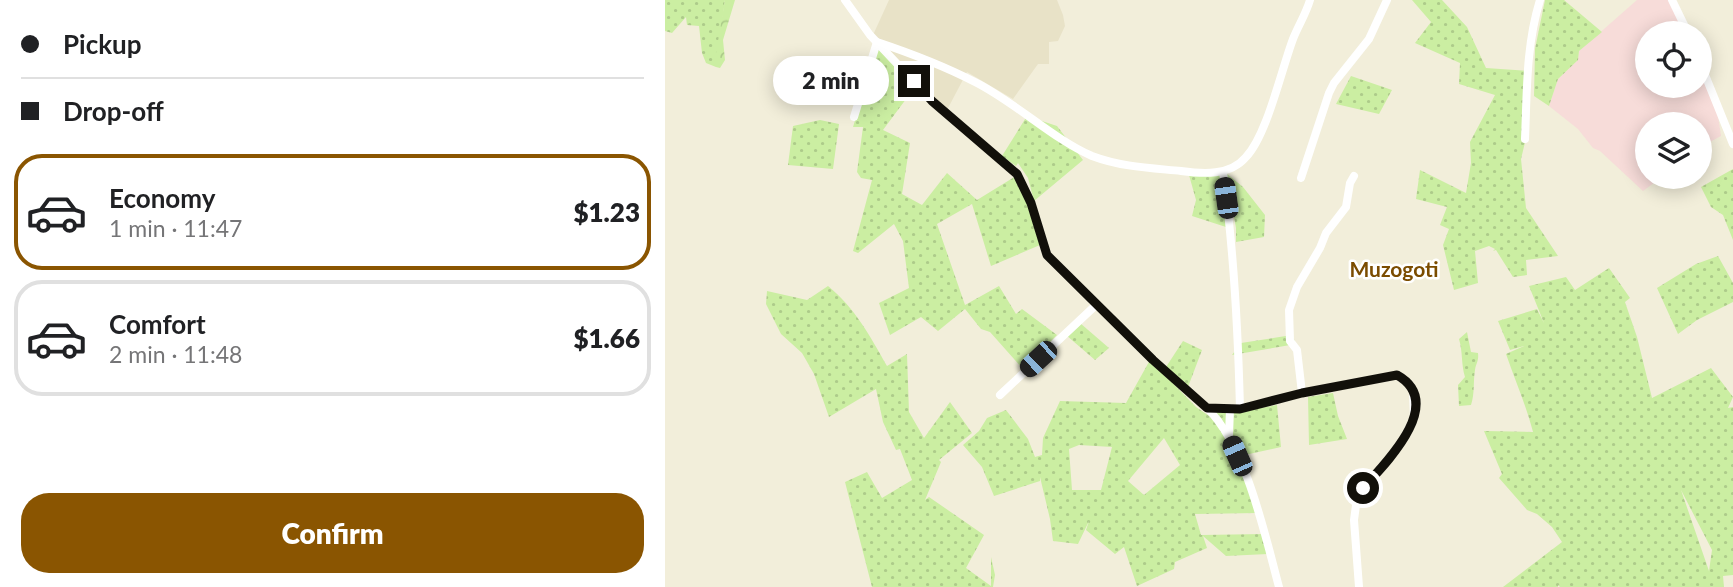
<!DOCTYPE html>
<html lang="en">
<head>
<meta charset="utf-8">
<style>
	:root { --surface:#fff; --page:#f2f2f2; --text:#202124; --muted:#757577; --line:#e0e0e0; --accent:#8a5501 }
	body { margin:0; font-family:Lato,sans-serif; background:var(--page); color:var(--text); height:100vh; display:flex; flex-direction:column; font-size:26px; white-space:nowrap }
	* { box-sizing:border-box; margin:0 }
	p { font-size:23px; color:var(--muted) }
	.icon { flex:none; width:38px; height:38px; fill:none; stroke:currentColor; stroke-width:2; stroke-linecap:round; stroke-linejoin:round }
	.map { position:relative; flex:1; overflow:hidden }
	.drawer { display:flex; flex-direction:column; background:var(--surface); width:665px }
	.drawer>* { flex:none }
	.guide { display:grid; align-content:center; height:154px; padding:0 21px; background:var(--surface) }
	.controls { position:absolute; left:970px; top:21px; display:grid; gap:14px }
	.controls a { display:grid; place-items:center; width:77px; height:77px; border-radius:50%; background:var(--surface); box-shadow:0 4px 18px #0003; font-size:35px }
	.end { position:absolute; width:32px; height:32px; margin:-16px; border:9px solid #12100a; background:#fff; box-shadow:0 0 0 4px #fff }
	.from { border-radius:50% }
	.bubble { position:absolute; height:49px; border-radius:24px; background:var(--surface); box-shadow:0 4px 18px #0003; font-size:23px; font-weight:800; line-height:49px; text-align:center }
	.car { position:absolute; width:21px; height:42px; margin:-21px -10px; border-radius:9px; box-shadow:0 0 5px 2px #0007; background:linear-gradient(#222 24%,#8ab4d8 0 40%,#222 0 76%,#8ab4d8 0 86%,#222 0) }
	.guide b { display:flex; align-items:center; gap:24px; height:66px; font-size:26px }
	.guide b+b { border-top:2px solid var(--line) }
	.guide i { width:18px; height:18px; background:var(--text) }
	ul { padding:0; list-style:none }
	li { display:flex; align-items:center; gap:21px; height:116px; margin:0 14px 10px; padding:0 7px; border:4px solid var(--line); border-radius:28px }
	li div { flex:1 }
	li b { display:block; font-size:26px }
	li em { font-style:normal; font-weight:800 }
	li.active { border-color:var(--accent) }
	li>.icon { width:63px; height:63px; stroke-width:1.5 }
	.cta { display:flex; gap:14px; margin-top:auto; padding:14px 21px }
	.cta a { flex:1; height:80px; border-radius:28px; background:var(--accent); color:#fff; font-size:28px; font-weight:800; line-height:80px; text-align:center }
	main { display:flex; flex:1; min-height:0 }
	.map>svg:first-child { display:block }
	.built { fill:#e8e2c7 }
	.education { fill:#f7dcd9 }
	.grass { fill:url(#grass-dots); fill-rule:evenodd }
	.forest { fill:url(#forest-crowns) }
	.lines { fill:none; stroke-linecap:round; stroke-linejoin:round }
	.minor { stroke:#fff; stroke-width:8 }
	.route { stroke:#12100a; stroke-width:9 }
	.labels { text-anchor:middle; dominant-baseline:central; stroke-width:5; stroke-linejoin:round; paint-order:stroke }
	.quarter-label { font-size:21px; font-weight:bold; fill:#7b4c00; stroke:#fff }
</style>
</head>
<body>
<main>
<section class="drawer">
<div class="guide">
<b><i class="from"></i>Pickup</b>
<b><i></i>Drop-off</b>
</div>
<ul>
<li class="active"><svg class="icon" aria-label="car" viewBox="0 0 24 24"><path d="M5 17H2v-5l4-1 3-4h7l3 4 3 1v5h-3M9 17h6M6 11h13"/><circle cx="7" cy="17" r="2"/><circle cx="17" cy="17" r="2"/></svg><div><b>Economy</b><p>1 min · 11:47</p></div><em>$1.23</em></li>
<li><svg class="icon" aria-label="car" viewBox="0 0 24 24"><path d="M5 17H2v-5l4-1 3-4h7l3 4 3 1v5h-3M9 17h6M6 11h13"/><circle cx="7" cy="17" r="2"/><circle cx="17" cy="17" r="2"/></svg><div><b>Comfort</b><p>2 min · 11:48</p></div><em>$1.66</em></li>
</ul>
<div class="cta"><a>Confirm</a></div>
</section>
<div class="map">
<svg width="1068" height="587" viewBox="0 0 1068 587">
	<defs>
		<pattern id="grass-dots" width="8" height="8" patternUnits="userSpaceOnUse" patternTransform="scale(1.75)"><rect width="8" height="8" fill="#cbeea2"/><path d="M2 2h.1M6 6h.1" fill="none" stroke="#adcb8a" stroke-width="1.8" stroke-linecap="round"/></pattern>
		<pattern id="forest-crowns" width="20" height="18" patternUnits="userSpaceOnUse" patternTransform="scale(1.75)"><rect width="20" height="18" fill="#cbeea2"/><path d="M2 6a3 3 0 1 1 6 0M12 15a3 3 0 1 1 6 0" fill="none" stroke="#adcb8a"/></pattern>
	</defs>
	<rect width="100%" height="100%" fill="#f2eeda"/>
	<path class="built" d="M224,0H392L398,15L400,26L393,41L384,42V64H373L348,99L302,72L282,110L208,35Z"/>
	<path class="education" d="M972,0H1009L1025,33H982V86H1034V58L1052,109L1056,136L1034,148V124H982V177H997L978,191L935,151L928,148L913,129L884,106L893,79L913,60L914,51Z"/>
	<g class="grass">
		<path d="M0,0H60L51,67L41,63L37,53L34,26L22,25L21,17L7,33L0,31Z"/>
		<path d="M747,0H777L802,27L821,68L865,71L862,134L856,159L861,208L893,256L861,260L862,275L848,277L831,250L828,251L830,249L824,246L810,251L813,283L789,290L778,245L784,229L775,225L782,207L751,199L755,170L801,193L806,163L805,142L830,95L794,84L795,63L750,43L766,22Z"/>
		<path d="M880,0H899L937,32L914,51L913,60L893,79L884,106L869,96L870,49Z"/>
		<path d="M213,46L250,87L218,130L245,143L237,194L257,205L282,173L312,200L351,176L365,205L375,245L326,266L307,204L272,224L300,305L334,286L351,314L357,309L392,335L358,369L325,332L316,329L300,309L273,331L256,317L225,335L214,303L244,288L238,241L229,224L193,253L188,251L207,180L196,178L192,172L198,127H188Z"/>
		<path d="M686,76L727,90L714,114L671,104Z"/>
		<path d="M362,116L392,126L418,160L369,201L363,178L353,163L351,166L337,156Z"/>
		<path d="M155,120L174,124L168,169L123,165L128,126Z"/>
		<path d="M1068,169V240L1058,215L1046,207L1036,187Z"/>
		<path d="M561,173L578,187L600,215L599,237L571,242V228Z"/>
		<path d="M556,174L564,228L527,216L531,200L524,175Z"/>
		<path d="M1053,256L1068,283V302L1032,320L1013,334L992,288L1031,264Z"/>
		<path d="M944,268L965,298L960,302L972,337L987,398L1046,368L1068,397L1063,408L1068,407V575L1058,576L1059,587H895L893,585V587H838L897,542L887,527L872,514L862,510L834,478L837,474L819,431L868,432C861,405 850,380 841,354L859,346L845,350L833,321L872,309L879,323L864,286L901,277L910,290ZM1016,490L1047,550L1044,571Z"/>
		<path d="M163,286C190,308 205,336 222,366L242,354L244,412L259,438L285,402L307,433L274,460L276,462L260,500L264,497L319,535L301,568L326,586V557L330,575L328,587H207L180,482L202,472L217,498L247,480L235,449L231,450L218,422L211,389L164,417L149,374L137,353L116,334L101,304L102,291L142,300Z"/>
		<path d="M415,323L444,348L430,360L401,335Z"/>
		<path d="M802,332L806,352L813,353C814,361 811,363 810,370C808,382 810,393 806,405L794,406L793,385L800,377C796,364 798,353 794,339Z"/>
		<path d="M627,335L631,344L567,355L576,343Z"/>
		<path d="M518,341L537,350L523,387L501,367Z"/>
		<path d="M485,360L531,407L553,422L591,505L593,513L530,514L536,535L598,534L603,554L561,556L538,536L542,548L510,562L509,569L472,586L459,547L450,554L421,530L424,521L413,544L388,541L385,519L375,477V481L329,496L317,467L298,445L314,431L322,418L341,410L363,439L370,457L377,455L378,438L395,401L461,403ZM499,438L515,465L479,495L463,481ZM414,445L447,447L436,490H407L404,449Z"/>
		<path d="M668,393L673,416L682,439L644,445L643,397Z"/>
		<path d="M612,405L616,447L575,456L556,418L547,412L578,411Z"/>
	</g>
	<path class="forest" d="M60,0H70L58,40L60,60L55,68L51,67L50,59Z"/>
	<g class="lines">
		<g class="minor">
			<path d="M180,0L205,35L267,101L352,174L366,203L382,255L488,360L542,408L575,409L637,393L732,375L744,384L748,391L749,418L737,442L692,498L689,520L694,587"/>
			<path d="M1007,0L1023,33"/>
			<path d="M1034,60L1068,144"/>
			<path d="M189,117L212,42C245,53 279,66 310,82C350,102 388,139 427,156C456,167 486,168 516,171C538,174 565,176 581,157C602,135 616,71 628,39C633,26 641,14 645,0"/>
			<path d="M860,139C862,92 861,45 875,0"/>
			<path d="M558,172C569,250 573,329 575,409"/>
			<path d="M636,178L664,93L669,83L704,39L722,0"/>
			<path d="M637,393L632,350L625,341L624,310L632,287L655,248L661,233L681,207L685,183L689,176"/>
			<path d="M335,395L431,305"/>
			<path d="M542,408C581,446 600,535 614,587"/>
			<path d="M564,435L565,409"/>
		</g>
	</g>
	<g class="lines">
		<path class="route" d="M249,81L267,101L352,174L366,203L382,255L488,360L542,408L575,409L637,393L732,375C782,403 720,464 698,488"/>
	</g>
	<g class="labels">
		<g class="quarter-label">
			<text x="729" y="268">Muzogoti</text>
		</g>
	</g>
</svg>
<div class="controls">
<a><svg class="icon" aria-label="locate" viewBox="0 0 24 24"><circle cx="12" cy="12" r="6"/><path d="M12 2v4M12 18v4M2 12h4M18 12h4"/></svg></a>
<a><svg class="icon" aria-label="layers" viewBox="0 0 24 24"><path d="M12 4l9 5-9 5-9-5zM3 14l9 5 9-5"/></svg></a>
</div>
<i class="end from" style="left:698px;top:488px"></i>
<i class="end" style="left:249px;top:81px"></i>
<div class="bubble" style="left:108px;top:56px;width:116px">2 min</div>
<i class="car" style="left:561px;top:198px;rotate:352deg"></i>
<i class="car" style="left:373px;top:359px;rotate:227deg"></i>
<i class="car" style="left:572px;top:456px;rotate:336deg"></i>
</div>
</main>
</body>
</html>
